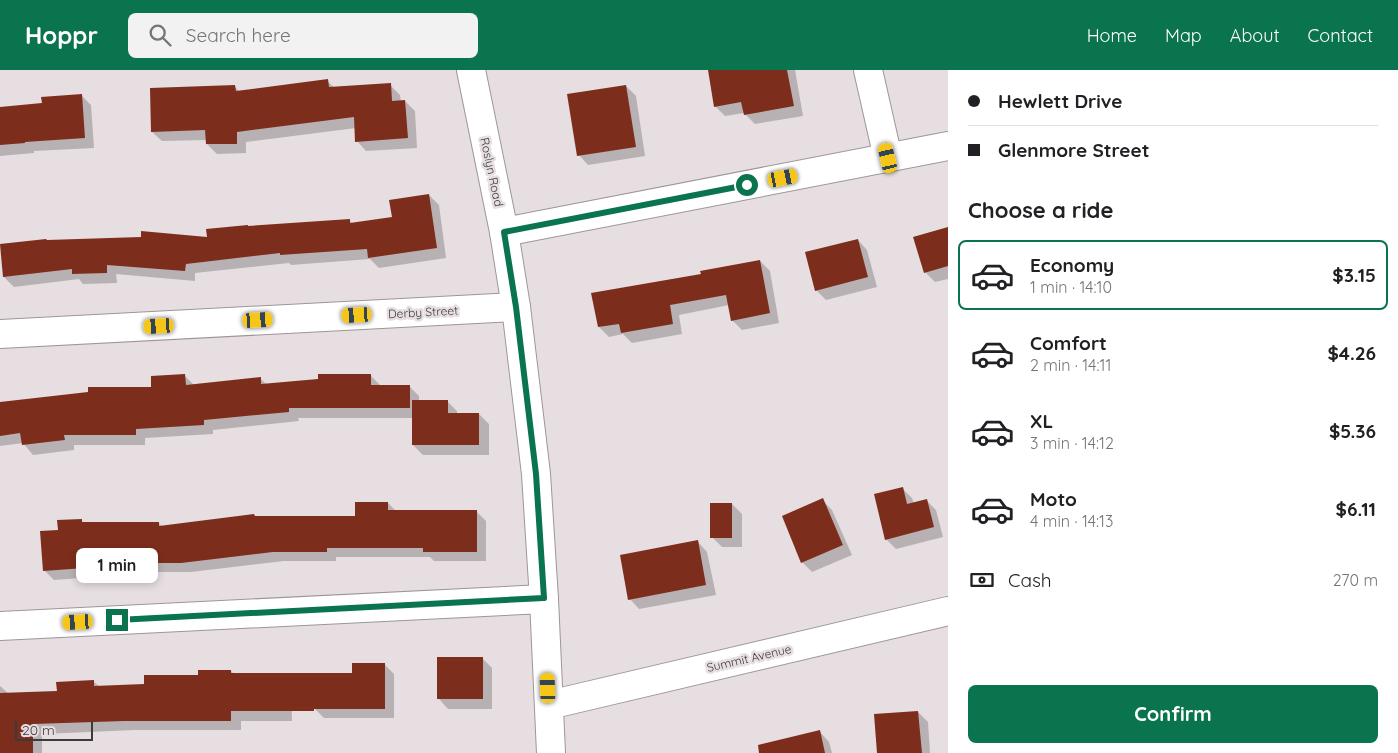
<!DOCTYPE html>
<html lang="en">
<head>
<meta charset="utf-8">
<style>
	:root { --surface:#fff; --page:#f2f2f2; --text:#202124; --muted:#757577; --line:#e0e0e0; --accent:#09744d }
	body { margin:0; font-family:Quicksand,sans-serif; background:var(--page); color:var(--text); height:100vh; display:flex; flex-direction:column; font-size:19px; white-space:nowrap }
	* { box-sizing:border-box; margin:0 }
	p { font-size:16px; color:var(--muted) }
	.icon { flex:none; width:28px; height:28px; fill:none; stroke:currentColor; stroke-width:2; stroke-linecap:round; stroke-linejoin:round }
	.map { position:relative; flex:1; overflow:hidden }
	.sheet { display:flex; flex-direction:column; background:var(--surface); width:450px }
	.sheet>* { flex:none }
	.banner { display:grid; align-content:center; height:110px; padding:0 20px; background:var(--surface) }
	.scale { position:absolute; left:15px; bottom:12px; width:78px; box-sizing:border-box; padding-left:5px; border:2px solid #3d3a3b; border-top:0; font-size:14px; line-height:18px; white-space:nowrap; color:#3d3a3b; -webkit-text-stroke:4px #e6dee0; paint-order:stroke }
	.end { position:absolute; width:22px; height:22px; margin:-11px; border:6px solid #09744d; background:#fff; box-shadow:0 0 0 2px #fff }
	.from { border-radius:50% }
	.bubble { position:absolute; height:35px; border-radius:8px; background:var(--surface); box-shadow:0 2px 8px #0003; font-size:16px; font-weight:800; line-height:35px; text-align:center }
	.car { position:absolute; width:15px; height:30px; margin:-15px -8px; border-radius:6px; box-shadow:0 0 4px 1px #0007; background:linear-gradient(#f5c518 24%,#345 0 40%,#f5c518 0 76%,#345 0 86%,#f5c518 0) }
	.banner b { display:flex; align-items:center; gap:18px; height:48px; font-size:19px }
	.banner b+b { border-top:1px solid var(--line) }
	.banner i { width:12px; height:12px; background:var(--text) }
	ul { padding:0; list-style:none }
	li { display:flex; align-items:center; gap:15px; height:70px; margin:0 10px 8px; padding:0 10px; border:2px solid transparent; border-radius:8px }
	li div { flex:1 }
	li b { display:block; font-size:19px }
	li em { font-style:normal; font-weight:800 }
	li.active { border-color:var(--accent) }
	li>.icon { width:45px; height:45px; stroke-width:1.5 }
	h2 { padding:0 20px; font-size:22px; line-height:60px }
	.pay { display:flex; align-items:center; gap:12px; height:55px; padding:0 20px; font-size:19px }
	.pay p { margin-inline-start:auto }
	.primary-button { display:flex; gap:10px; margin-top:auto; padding:10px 20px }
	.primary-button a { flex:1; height:58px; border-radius:8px; background:var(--accent); color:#fff; font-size:20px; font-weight:800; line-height:58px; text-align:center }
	header { display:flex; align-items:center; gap:30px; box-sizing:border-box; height:70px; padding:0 25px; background:var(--accent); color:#fff }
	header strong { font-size:24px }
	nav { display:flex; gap:28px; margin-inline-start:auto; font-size:18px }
	.search { width:350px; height:45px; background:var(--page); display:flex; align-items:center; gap:12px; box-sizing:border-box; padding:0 18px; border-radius:8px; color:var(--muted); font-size:19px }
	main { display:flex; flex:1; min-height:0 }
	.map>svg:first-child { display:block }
	.shadow { fill:#0003 }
	.building { fill:#7d2d1c }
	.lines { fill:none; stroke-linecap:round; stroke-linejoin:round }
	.minor-casing { stroke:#9d9697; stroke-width:30 }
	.major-casing { stroke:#9d9697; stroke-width:30 }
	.minor { stroke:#fff; stroke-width:28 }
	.major { stroke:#fff; stroke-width:28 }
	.route { stroke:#09744d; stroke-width:6 }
	.labels { text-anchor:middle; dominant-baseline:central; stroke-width:5; stroke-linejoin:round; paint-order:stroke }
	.street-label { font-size:12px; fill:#3d3a3b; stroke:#e6dee0 }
</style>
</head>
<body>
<header>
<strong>Hoppr</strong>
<div class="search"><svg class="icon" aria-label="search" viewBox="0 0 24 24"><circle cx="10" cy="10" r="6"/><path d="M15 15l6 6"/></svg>Search here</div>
<nav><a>Home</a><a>Map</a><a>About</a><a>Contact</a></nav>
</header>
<main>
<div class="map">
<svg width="948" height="683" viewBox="0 0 948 683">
	<rect width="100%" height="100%" fill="#e6dee0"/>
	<g class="shadow">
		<path d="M709,0H795L803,46L755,54L744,43L725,46L715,36Z"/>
		<path d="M327,11L335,18L390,15L400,25L401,32L405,31L415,41L417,78L366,81L357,71L356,58L246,72V83L217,84L207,74V70L162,71L152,62L235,17L240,22Z"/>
		<path d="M626,16L636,26L645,86L588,95L579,85Z"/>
		<path d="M81,25L91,35L94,78L34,81V83L0,86V38L43,34Z"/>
		<path d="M429,125L439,135L446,188L379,198L370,189L291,195L289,193L195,203V211L116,204L117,213L83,214L79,209L14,217L4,207L1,175L48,172L208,168L349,150L353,154L393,148Z"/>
		<path d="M948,158V209L935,212L925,202L915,168Z"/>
		<path d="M858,170L867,180L877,217L826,230L816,220Z"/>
		<path d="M760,191L770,201L779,253L742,260L732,250L729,235L679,245L682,264L632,273L623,264L609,267L599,257L702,205Z"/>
		<path d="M184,305L194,315L260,308L267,315L371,306L381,316H409L419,326V331H447L457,341V344H479L489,354V385H423L413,375V348H298L299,351L213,360V364L145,368V375H74V380L33,385L23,373L0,376V333L153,319Z"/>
		<path d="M902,418L912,428L914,434L926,430L936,440L943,467L896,479L886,469Z"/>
		<path d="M822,430L832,440L852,485L812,502L802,492Z"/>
		<path d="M388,433L396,441H476L486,451V491H434L430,487H336V491H284L191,502H94V507L54,510L44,500L59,461L81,450L84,453H159L162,457L256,447H356Z"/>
		<path d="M732,434L742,444V477H722L712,467Z"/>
		<path d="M698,472L707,482L716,525L639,539L630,529Z"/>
		<path d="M482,588L492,598V639H448L439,629Z"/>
		<path d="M384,594L394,604V648H324L314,638L353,604Z"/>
		<path d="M231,601L234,604L291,614L292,651H241V660H135L42,664V683H0V616L9,624L58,622L93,611L100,617L145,615Z"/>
		<path d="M918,642L928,652L930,683H879Z"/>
		<path d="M820,662L829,672L832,683H771Z"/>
	</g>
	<g class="building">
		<path d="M708,0H787L794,36L744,45L741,32L714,37Z"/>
		<path d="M328,9L329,17L391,13L392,31L405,30L408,68L355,72L354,47L237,62V74H206L205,60L151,62L150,18L235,15L236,21Z"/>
		<path d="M626,15L636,77L577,86L567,24Z"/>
		<path d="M82,24L85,68L25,72V73L0,75V37L42,33L41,27Z"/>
		<path d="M429,124L437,178L368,188L367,179L280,185V183L186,194L185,201L107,195V203L72,204V199L3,207L0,174L46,169L47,170L141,167V161L207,167L206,159L248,155V156L350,149V153L392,147L389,130Z"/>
		<path d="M948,157V196L924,203L913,167Z"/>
		<path d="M858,169L868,207L815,221L805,182Z"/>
		<path d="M760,190L770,243L731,251L726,225L670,235L673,254L621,263L619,254L598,257L591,223L701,204L700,201Z"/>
		<path d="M185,304L186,315L261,307V314L318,309V304H371V315H410V338H289V342L204,350V355L136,359V365H64L65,370L22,375L20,363L0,366V332L88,322V317H151V306Z"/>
		<path d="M412,330H448V343H479V375H412Z"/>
		<path d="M903,417L907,434L927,429L934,457L885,470L874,424Z"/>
		<path d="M823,428L843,475L801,493L782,446Z"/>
		<path d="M355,432H388V440H477V482H423V478H327V482H273L181,493H85V498L43,501L40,461L58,460L57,450L82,449V452H159V456L254,444L255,446H355Z"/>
		<rect x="710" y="433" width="22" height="35"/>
		<path d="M698,470L706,515L628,530L620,485Z"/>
		<rect x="437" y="587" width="46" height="42"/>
		<path d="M352,593H385V639H314V641H231V651H124L33,654V683H0V623L57,621L56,612L94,610V616L144,614V605H198V600H231V603H352Z"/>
		<path d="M918,641L922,683H877L874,644Z"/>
		<path d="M820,660L825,683H759L758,675Z"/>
	</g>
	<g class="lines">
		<g class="minor-casing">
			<g id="minor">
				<path d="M868,0L888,88"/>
				<path d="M504,162L948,76"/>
				<path d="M0,264L516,237"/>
				<path d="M0,556L544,529"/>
				<path d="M549,635L948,541"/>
			</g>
		</g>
		<g class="major-casing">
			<path id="major" d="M471,0L504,162L516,237L536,404L544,529L551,683"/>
		</g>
		<use href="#minor" class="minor"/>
		<use href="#major" class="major"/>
	</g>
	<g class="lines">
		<path class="route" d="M117,550L544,528L536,404L516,237L504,162L747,115"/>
	</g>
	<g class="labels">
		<g class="street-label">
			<text transform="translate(492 102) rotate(78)">Roslyn Road</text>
			<text transform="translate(423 242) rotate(-3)">Derby Street</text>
			<text transform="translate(749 588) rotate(-13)">Summit Avenue</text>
		</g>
	</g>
</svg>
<div class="scale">20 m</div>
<i class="end from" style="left:747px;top:115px"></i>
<i class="end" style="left:117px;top:550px"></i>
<div class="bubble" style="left:76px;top:478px;width:82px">1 min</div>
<i class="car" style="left:888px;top:88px;rotate:347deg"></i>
<i class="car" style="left:783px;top:108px;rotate:79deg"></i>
<i class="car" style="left:357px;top:245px;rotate:267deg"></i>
<i class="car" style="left:258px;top:250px;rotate:87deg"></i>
<i class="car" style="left:159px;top:256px;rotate:267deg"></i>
<i class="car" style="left:78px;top:552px;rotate:267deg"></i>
<i class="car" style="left:548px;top:618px;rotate:358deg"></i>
</div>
<section class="sheet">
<div class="banner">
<b><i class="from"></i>Hewlett Drive</b>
<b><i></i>Glenmore Street</b>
</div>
<h2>Choose a ride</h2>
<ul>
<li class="active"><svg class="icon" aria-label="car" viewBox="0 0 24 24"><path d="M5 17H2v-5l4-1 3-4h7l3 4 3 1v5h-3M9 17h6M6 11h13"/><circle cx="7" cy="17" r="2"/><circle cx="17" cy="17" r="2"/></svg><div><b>Economy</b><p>1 min · 14:10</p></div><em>$3.15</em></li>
<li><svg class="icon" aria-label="car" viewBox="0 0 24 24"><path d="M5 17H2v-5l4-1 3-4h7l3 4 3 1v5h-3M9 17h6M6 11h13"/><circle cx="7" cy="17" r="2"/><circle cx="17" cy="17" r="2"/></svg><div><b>Comfort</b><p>2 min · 14:11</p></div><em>$4.26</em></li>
<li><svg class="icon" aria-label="car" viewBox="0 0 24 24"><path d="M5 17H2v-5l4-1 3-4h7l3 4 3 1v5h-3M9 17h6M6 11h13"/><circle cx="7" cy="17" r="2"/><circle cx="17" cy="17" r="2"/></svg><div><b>XL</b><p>3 min · 14:12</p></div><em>$5.36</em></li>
<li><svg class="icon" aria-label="car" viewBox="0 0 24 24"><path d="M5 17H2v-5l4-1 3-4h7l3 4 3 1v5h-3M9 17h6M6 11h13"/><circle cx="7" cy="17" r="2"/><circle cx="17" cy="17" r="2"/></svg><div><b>Moto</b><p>4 min · 14:13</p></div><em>$6.11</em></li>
</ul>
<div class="pay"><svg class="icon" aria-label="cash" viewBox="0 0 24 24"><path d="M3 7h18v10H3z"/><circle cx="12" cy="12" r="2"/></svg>Cash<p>270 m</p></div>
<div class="primary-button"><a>Confirm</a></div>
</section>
</main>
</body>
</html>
